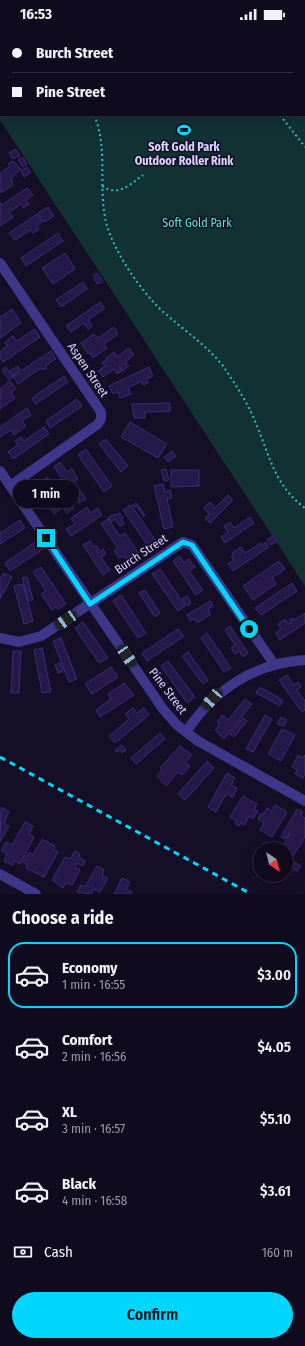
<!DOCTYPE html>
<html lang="en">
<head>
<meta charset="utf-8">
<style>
	:root { --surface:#0f0a1d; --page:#181326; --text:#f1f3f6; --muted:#9b9aa4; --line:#2f2b3b; --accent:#00d7ff }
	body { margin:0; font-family:"Fira Sans Condensed",sans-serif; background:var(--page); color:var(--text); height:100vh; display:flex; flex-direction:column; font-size:15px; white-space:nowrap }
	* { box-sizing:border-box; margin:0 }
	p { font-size:13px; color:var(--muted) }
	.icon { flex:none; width:22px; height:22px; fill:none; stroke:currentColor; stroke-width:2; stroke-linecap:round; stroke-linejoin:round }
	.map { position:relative; height:866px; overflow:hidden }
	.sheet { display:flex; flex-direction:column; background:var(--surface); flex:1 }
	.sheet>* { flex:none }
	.guide { position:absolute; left:0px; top:0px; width:305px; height:88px; box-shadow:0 4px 16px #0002,0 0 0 1px var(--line); display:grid; align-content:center; height:88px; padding:0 12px; background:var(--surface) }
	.needle { width:26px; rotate:145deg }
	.tools { position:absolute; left:253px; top:814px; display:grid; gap:8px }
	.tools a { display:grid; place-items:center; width:40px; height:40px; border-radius:50%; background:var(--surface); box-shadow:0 4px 16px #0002,0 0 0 1px var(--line); font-size:20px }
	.end { position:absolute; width:18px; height:18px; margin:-9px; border:5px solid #00d7ff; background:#111; box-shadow:0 0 0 2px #111 }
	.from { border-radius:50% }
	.bubble { position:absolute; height:28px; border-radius:14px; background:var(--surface); box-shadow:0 4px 16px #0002,0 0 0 1px var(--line); font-size:13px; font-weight:600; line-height:28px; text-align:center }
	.car { position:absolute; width:12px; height:24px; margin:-12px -6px; border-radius:5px; box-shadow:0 0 3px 1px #0007; background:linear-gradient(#222 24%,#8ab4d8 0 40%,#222 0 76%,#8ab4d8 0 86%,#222 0) }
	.guide b { display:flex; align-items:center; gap:14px; height:38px; font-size:15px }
	.guide b+b { border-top:1px solid var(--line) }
	.guide i { width:10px; height:10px; background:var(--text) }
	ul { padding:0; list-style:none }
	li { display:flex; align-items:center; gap:12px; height:66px; margin:0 8px 6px; padding:0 4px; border:2px solid transparent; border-radius:16px }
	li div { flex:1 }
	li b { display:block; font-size:15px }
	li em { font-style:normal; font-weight:600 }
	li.on { border-color:var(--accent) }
	li>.icon { width:36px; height:36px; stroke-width:1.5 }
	h2 { padding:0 12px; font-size:18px; line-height:48px }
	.pay { display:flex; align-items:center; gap:10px; height:44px; padding:0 12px; font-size:15px }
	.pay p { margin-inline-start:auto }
	.button { display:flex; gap:8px; margin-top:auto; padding:8px 12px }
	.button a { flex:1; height:46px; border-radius:24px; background:var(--accent); color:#111; font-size:16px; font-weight:600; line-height:46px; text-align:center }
	.status { display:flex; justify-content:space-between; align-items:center; height:28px; padding:0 20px; background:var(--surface); direction:ltr }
	.status svg { height:11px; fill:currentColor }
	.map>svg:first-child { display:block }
	.green { fill:#113132; fill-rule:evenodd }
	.building { fill:#261949; stroke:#3d2a77 }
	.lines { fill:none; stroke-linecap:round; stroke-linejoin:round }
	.path { stroke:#29bfbe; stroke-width:2; stroke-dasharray:2 3; stroke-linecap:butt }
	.service { stroke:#3e3789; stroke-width:5.5 }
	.minor { stroke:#3e3789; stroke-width:10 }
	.rail { stroke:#00d7ff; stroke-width:3; stroke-dasharray:6 5; stroke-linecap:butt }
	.route { stroke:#00d7ff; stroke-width:5 }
	.labels { text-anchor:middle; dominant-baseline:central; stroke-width:3; stroke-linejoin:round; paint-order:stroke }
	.poi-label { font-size:12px; font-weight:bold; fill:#dcd4ff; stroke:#140e27 }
	.park-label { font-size:12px; fill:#59e6cb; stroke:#140e27 }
	.street-label { font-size:12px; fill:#dcd4ff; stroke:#140e27 }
</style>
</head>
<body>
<div class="status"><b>16:53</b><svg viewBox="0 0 49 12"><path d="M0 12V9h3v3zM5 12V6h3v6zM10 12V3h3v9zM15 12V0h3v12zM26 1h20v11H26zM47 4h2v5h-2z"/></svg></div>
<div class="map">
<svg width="305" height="866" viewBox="0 0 305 866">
	<rect width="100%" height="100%" fill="#140e27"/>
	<path class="green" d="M0,0H305V558L0,92ZM1,1H304V87H1Z"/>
	<g class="building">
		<path d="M15,121L20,127L13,131L9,125Z"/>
		<path d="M22,129L27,136L23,139L18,132Z"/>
		<path d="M13,133L21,141L11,150L13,157L0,165V145L10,138L8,136Z"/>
		<path d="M27,139L31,144L24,149L21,143Z"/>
		<path d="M27,160L33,167L26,172L29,176L23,180L21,176L9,184L13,189L0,198V174L2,177Z"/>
		<path d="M48,179L54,188L44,194L38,185Z"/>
		<path d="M37,186L42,194L37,198L39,201L33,205L31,202L15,212L9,205Z"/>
		<path d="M58,205L63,213L26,238L21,230Z"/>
		<path d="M65,225L75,241L53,256L42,240Z"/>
		<path d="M97,245L103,253L97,256L93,248Z"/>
		<path d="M83,254L87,261L61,279L56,272Z"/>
		<path d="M100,274L105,280L88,292L92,298L88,301L84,295L71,304L66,298Z"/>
		<path d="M12,281L21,295L0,310V289Z"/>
		<path d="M114,299L118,306L104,316L107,320L93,330L90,325L88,326L81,315L94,306L98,310Z"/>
		<path d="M35,301L40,309L3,334L0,329V324L8,317L4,315L13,308L17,313Z"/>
		<path d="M129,320L134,327L125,334L129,338L123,343L119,338L122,343L117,346L114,341L103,349L98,343L105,338L102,335L107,331L106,330L114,324L117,329Z"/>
		<path d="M51,323L56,331L45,338L47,340L43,342L41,340L18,356L13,348Z"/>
		<path d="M18,338L20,341L13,347L10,343Z"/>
		<path d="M6,339L13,349L9,352L2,342Z"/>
		<path d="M149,339L153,348L146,351L148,355L143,357L142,353L128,360L131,366L120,370L118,364L113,366L109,358Z"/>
		<path d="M64,348L68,354L36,376L32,370Z"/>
		<path d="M10,353L16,361L11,364L15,370L0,381V361Z"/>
		<path d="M77,371L82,378L50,400L46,393Z"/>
		<path d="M170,375V383L145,384V390H134L132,376Z"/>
		<path d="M27,380L31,387L22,393L26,398L14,407L11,402L0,409V399Z"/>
		<path d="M130,394L167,416L158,430L121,409Z"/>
		<path d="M44,399L49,406L13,431L8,424L18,417L15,413L21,409L24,413Z"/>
		<path d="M106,411L128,438L121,444L99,416Z"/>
		<path d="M86,421L112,458L104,464L78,427Z"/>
		<path d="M172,423L176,428L168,434L164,429Z"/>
		<path d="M60,434L67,444L72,441L78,451L74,454L86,471L79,475L54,439Z"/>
		<path d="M166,441L169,452L164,453L161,442Z"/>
		<path d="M171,442H199V458L171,459Z"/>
		<path d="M48,449L53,457L57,454L65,466L61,468L67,477L54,486L47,475L42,478L33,465L38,461L35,457Z"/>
		<path d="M163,456L165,464L170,462L172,470L167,471L173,499L164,501L154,458Z"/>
		<path d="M228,467L233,472L210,495L205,490L209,486L204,480L210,474L215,480Z"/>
		<path d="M70,475L74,480L67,485L63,480Z"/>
		<path d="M136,475L145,487L143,488L137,478L135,479L133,477Z"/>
		<path d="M131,477L156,513L148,518L123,482Z"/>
		<path d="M87,479L90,485L98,480L102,487L71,508L66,501L75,496L71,490Z"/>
		<path d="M120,485L123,490L121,491L124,496L120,498L115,491L111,494L108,489Z"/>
		<path d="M250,489L254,495L225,515L221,509L228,504L224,498L230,494L234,500Z"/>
		<path d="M108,491L120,508L125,505L139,526L134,530L132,527L126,531L123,528L119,530L114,523L118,520L101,496Z"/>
		<path d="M20,492L25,500L0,516V505Z"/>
		<path d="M273,508L277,513L271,517L267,512Z"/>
		<path d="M37,513L43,521L10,543L5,535Z"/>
		<path d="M90,513L94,519L96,517L99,521L97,523L98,525L103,521L106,526L101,529L110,542L103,547L83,517Z"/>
		<path d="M266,514L269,519L233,543L228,536L234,532L231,529L233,527L232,525L241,519L245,525L261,515L262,517Z"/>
		<path d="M180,528L184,535L189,531L195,539L189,543L203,562L196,567L173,533Z"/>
		<path d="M279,533L285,541L272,550L276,556L253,572L243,558Z"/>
		<path d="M41,539L66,576L58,581L56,579L52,582L41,566L46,563L33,544Z"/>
		<path d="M160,541L185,578L178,583L152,546Z"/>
		<path d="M4,545L12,549L0,571V551Z"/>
		<path d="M27,549L33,572L29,573L22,550Z"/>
		<path d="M292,555L297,563L261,587L255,580Z"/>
		<path d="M23,556L33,593L24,596L14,558Z"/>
		<path d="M145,562L160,585L155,589L139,565Z"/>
		<path d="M121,567L146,605L138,610L113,573Z"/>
		<path d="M187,568L191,575L187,578L182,571Z"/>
		<path d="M210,573L213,578L208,581L211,586L197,595L194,591L190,593L187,587Z"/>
		<path d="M305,585V595L280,612L276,605L281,601L278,596L285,591L289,596L291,594L289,592L293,590L294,592Z"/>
		<path d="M83,594L108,630L99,635L75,600Z"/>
		<path d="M230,598L248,625L243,629L239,623L235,626L231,620L235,617L225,602Z"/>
		<path d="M178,601L184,608L147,633L142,625Z"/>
		<path d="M207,605L231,640L224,644L201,610Z"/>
		<path d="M61,610L77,651L69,654L53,613Z"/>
		<path d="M42,620L51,664L42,665L34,622Z"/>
		<path d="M13,623H21L19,665H11Z"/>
		<path d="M188,624L208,652L203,656L182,628Z"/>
		<path d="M168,633L195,669L187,675L161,638Z"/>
		<path d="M60,635L63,643L58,645L55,637Z"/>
		<path d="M111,639L118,649L92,666L85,656Z"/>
		<path d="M287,647L294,657L298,654L301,659L297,662L305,673V682L302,684L279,652Z"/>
		<path d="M124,655L134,667L100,689L96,682L111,671L108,666Z"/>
		<path d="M260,659L283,672L280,678L256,665Z"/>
		<path d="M245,671L252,676L224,711L215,702L219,697L218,693L222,687L228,692Z"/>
		<path d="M133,680L137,685L144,680L149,687L115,715L109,708L129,691L125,686Z"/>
		<path d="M265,687L272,691L253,724L246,721Z"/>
		<path d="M281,689L287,692L284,698L277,696Z"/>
		<path d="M243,690L247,693L234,709L230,706Z"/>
		<path d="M282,701L295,707L281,733L268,726Z"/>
		<path d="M160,705L165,711L136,736L131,730Z"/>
		<path d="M122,717L126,722L122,725L120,722L117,724L115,722Z"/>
		<path d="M180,718L192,727L185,735L190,738L182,747L178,744L166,758L157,748L162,742L160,740Z"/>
		<path d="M298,727L303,730L305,727V746L303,750L295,746L297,742L292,739Z"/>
		<path d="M207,733L214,740L185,772L178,766Z"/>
		<path d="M227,745L235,750L231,757L237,760L233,769L226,766L216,784L208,779Z"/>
		<path d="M243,768L257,776L254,781L258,783L253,791L249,788L244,797L241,795L239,798L235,796L237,793L230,789Z"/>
		<path d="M275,777L287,784L272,809L260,802L264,795L258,791L261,785L264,786L267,780L272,783Z"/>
		<path d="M1,779L9,784L4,795L9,798L0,814Z"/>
		<path d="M297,781L303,784L301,788L305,790V809L291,831L286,828L287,823L286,821L282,820L290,805H289L285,811L281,809Z"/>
		<path d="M25,794L33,798L29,806L34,809L20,836L14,833L12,837L4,833L7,826L1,823L6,814L12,817Z"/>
		<path d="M42,811L55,818L53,821L58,824L44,849L26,840L27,837L23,834L29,824L33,827Z"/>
		<path d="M75,823L80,826L79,829L85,833L83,838L77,835L75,839L80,842L72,857L66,855L63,860L52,852L65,829L70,831Z"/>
		<path d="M295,834L301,838L297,843L292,840Z"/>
		<path d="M97,838L104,842L102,847L108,850L100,864L94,861L91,866L77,864L81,857L85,859Z"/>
		<path d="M122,850L130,854L126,861L132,864L131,866H114Z"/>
	</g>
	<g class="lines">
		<g class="path">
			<path d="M292,0L293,1"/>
			<path d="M0,23H1"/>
			<path d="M94,87C109,121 97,162 107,198C116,226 136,255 156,277C177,298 204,314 223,338C236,357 249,377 257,398C270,430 276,459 305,480"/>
			<path d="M280,87L305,119"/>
			<path d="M102,158C119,169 129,157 143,147"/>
		</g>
		<g class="service">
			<path d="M59,0L61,1"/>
			<path d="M0,7H1"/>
		</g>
		<g class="minor">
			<path d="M0,235L101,384V391L98,396L10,458"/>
			<path d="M0,443L163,681L177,697L198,713L305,773"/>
			<path d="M0,610L19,614L41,608L183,514L192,517L274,636"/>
			<path d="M186,704C214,662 254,635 305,632"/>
			<path d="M0,846L36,866"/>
		</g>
		<path class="rail" d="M0,729L251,866"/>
	</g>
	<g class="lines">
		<path class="route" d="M46,510L90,576L183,514L192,517L249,601"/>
	</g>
	<defs>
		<g id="stadium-bare" transform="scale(1.08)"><path d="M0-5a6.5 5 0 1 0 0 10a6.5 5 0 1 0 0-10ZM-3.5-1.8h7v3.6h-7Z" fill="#00d7ff" stroke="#140e27" stroke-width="2.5" paint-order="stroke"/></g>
	</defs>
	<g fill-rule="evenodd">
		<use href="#stadium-bare" x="184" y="102"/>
	</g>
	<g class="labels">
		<g class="poi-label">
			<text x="184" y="119">Soft Gold Park<tspan x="184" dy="14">Outdoor Roller Rink</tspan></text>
		</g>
		<g class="park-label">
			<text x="197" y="195">Soft Gold Park</text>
		</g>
		<g class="street-label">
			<text transform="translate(88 342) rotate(56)">Aspen Street</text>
			<text transform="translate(141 526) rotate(-34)">Burch Street</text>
			<text transform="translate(168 663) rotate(53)">Pine Street</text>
		</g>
	</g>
</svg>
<div class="tools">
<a><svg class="needle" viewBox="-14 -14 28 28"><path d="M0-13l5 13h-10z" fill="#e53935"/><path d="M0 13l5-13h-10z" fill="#9b9aa4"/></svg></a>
</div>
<i class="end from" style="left:249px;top:601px"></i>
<i class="end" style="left:46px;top:510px"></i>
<div class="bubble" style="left:13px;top:452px;width:66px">1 min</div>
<i class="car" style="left:66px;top:592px;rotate:236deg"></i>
<i class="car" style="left:127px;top:628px;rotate:146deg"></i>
<i class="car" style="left:212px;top:671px;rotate:221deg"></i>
<div class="guide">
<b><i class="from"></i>Burch Street</b>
<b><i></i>Pine Street</b>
</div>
</div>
<section class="sheet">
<h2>Choose a ride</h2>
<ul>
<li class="on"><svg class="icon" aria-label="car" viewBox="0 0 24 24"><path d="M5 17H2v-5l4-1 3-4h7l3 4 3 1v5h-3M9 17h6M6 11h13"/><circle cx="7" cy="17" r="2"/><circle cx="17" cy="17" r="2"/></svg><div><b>Economy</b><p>1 min · 16:55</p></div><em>$3.00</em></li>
<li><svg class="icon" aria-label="car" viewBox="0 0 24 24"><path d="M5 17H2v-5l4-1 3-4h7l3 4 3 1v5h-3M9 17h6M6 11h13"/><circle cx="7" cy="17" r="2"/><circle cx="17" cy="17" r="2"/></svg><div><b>Comfort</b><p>2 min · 16:56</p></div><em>$4.05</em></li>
<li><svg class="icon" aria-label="car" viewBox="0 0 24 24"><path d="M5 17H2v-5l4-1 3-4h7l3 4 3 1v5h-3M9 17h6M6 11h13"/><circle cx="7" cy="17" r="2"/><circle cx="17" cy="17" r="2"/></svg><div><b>XL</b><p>3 min · 16:57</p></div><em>$5.10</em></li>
<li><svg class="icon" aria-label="car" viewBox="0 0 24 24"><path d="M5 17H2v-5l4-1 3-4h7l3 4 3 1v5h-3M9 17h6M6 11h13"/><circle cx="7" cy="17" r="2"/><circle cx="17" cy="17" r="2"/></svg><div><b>Black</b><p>4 min · 16:58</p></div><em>$3.61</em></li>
</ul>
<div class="pay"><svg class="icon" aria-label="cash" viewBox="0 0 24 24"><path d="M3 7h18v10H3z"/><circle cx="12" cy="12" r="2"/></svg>Cash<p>160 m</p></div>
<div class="button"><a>Confirm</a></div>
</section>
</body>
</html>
